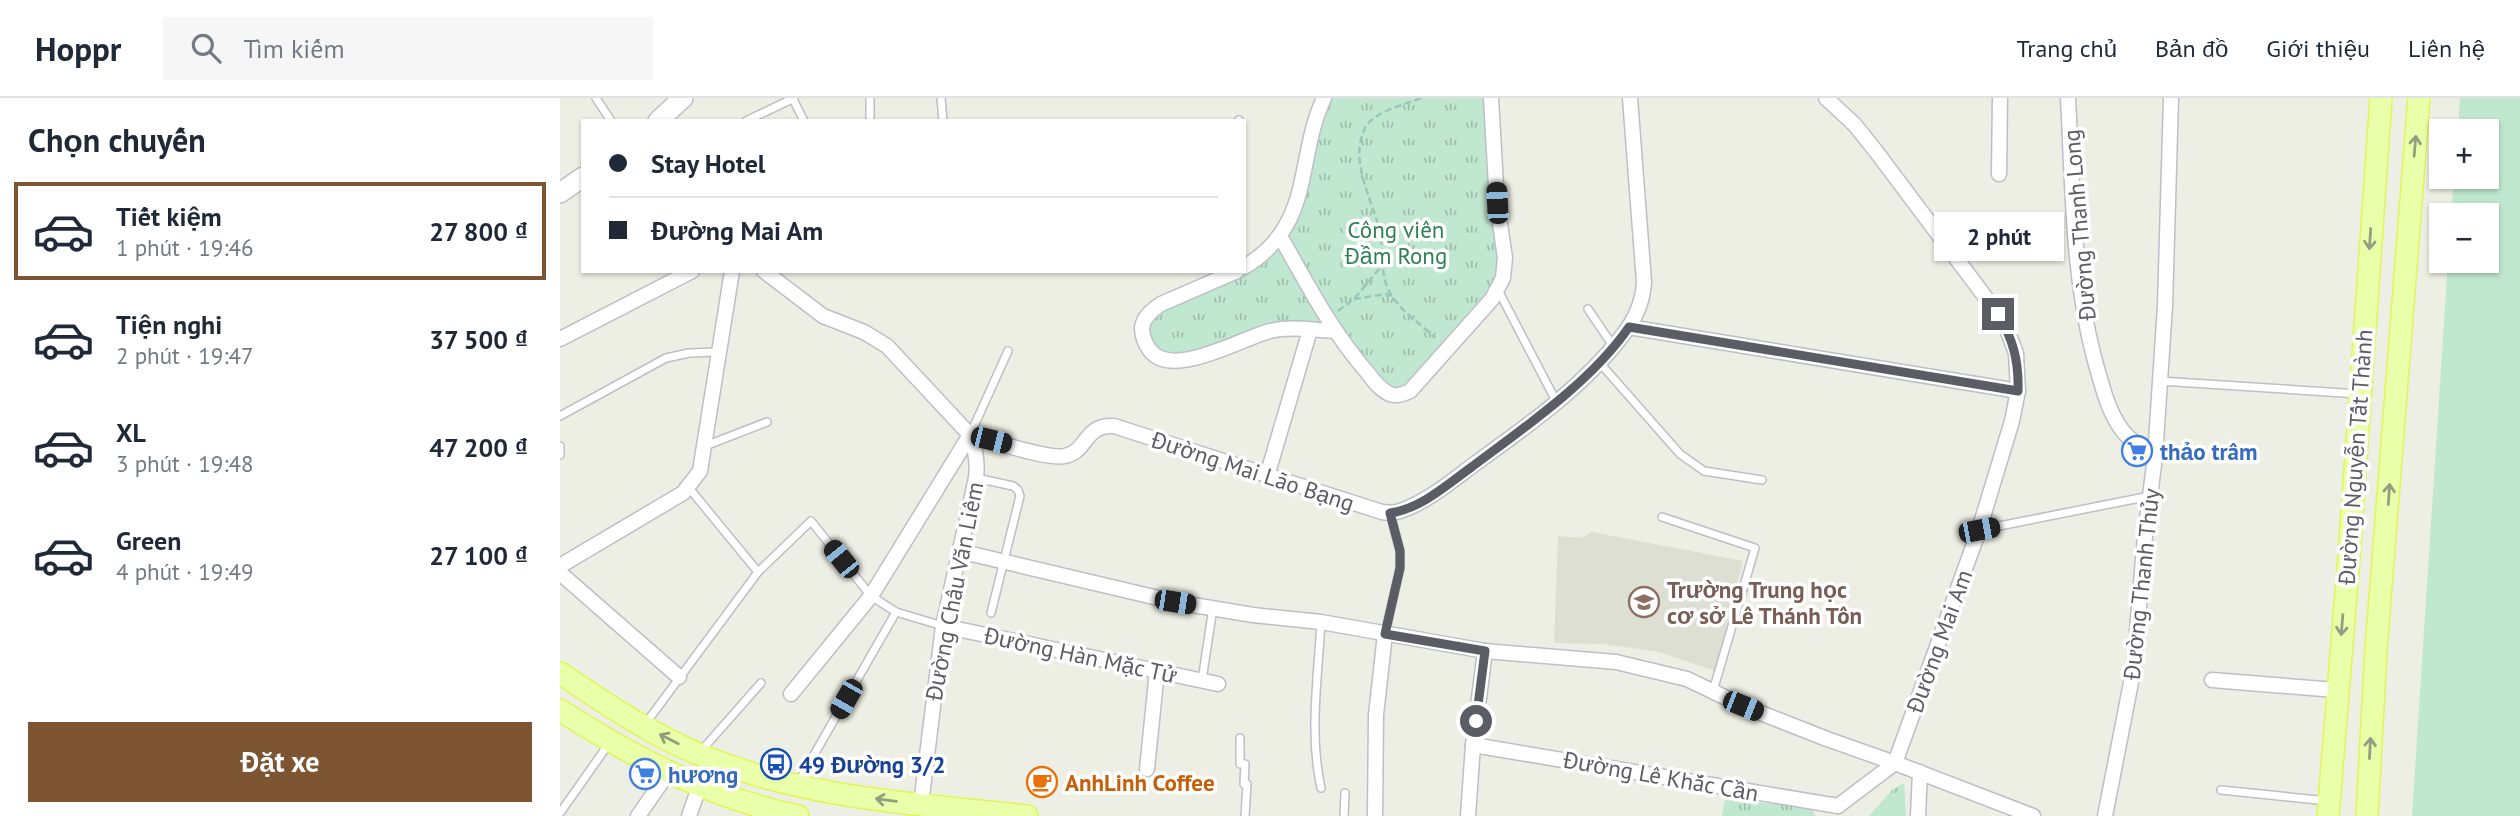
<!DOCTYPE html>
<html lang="vi">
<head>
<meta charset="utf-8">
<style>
	:root { --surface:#fff; --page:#f6f6f7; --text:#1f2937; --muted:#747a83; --line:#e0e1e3; --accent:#7d5532 }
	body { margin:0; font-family:"PT Sans",sans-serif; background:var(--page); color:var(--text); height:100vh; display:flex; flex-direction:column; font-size:26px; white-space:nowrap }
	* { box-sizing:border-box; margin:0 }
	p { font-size:23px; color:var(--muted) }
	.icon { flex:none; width:38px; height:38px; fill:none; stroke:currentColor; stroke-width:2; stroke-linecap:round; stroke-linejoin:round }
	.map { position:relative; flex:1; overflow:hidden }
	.details { display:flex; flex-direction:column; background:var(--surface); width:560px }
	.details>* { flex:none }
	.hud { position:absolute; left:21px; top:21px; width:665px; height:154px; border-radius:0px; box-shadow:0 2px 5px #0004; display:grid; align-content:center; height:154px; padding:0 28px; background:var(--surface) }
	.tools { position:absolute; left:1869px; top:21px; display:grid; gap:14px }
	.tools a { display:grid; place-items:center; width:70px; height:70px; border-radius:0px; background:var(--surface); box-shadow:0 2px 5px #0004; font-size:35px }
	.end { position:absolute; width:32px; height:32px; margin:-16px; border:9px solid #5c5c65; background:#fff; box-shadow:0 0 0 4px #fff }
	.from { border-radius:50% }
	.bubble { position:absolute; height:49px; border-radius:0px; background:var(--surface); box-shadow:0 2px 5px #0004; font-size:23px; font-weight:600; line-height:49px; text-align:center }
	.car { position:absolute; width:21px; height:42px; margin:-21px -10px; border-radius:9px; box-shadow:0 0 5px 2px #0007; background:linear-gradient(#222 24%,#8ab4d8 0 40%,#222 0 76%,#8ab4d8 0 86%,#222 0) }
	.hud b { display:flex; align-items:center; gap:24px; height:66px; font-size:26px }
	.hud b+b { border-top:2px solid var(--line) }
	.hud i { width:18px; height:18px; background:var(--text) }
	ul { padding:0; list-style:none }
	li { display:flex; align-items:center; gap:21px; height:98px; margin:0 14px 10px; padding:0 14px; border:4px solid transparent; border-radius:0px }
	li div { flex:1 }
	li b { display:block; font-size:26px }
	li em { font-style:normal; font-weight:600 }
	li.on { border-color:var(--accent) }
	li>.icon { width:63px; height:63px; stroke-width:1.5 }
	h2 { padding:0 28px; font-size:32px; line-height:84px }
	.action { display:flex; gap:14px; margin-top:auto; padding:14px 28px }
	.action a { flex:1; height:80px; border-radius:0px; background:var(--accent); color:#fff; font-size:28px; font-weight:600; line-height:80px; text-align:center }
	header { display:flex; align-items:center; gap:42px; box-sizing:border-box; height:98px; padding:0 35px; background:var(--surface); border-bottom:2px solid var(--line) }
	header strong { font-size:33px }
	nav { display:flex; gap:38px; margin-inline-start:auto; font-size:24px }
	.search { width:490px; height:63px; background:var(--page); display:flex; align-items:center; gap:18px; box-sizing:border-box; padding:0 24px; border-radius:0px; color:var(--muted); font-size:26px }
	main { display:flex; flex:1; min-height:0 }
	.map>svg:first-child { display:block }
	.education { fill:#dddfd2 }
	.grass { fill:#c0e7d0 }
	.park { fill:url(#park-tufts) }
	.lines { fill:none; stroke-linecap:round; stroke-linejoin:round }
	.lane-casing { stroke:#bebec6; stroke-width:10 }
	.street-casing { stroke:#bebec6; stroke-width:17 }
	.secondary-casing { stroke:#bfbfc8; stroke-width:22 }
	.primary-casing { stroke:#e0f656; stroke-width:24 }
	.path { stroke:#99c8ba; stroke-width:2.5; stroke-dasharray:7 3.5; stroke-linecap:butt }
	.lane { stroke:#fff; stroke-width:7 }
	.street { stroke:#fff; stroke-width:14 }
	.secondary { stroke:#fff; stroke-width:19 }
	.primary { stroke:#e9ffa9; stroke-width:21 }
	.oneway { stroke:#949d80 }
	.route { stroke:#5c5c65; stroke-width:9 }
	.labels { text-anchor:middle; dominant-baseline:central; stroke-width:7; stroke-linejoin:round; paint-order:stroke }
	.street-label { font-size:23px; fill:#5c5c65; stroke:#fff }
	.park-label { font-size:23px; fill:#308055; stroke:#fff }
	.shop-label { font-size:23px; font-weight:bold; fill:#366cbe; stroke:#fff; text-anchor:start }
	.education-label { font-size:23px; font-weight:bold; fill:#785e54; stroke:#fff; text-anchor:start }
	.transit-label { font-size:23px; font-weight:bold; fill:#164399; stroke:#fff; text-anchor:start }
	.food-label { font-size:23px; font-weight:bold; fill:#c56008; stroke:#fff; text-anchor:start }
</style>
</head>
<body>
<header>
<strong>Hoppr</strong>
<div class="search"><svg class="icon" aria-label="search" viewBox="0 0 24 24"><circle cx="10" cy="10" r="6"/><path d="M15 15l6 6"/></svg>Tìm kiếm</div>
<nav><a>Trang chủ</a><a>Bản đồ</a><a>Giới thiệu</a><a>Liên hệ</a></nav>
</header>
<main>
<section class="details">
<h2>Chọn chuyến</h2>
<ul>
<li class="on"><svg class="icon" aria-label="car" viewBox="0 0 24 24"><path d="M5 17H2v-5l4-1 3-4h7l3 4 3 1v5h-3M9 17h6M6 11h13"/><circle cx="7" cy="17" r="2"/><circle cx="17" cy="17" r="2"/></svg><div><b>Tiết kiệm</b><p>1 phút · 19:46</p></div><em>27 800 ₫</em></li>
<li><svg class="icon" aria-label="car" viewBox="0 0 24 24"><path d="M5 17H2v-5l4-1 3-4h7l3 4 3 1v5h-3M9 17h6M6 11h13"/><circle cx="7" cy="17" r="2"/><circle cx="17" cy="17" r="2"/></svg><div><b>Tiện nghi</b><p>2 phút · 19:47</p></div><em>37 500 ₫</em></li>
<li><svg class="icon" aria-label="car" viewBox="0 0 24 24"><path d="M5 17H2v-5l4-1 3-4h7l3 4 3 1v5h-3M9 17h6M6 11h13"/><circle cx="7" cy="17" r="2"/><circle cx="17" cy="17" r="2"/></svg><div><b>XL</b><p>3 phút · 19:48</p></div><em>47 200 ₫</em></li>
<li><svg class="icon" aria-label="car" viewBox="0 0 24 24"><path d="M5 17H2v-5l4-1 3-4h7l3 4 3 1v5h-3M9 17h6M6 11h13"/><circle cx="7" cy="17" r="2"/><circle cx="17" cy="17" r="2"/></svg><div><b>Green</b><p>4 phút · 19:49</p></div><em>27 100 ₫</em></li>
</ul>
<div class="action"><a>Đặt xe</a></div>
</section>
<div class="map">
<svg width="1960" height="718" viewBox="0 0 1960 718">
	<defs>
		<pattern id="park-tufts" width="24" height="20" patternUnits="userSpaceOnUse" patternTransform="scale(1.75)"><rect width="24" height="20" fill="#c0e7d0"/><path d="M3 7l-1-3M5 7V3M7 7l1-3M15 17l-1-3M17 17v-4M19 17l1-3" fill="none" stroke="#9fbeac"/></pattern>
	</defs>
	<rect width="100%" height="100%" fill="#edefe4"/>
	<path class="education" d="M1032,434L1183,463L1155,573L1099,554L1043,546L994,545L998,438L1021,440Z"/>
	<path class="grass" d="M1900,0H1960V718H1852L1888,163H1927V117H1891L1894,79H1927V33H1898Z"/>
	<g class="park">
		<path d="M765,0H932L945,160L938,191L843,296H828L774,233L706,234L631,261L593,256L584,222L672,173L720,138Z"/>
		<path d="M1344,685L1346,718H1309L1333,691Z"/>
		<path d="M1165,702L1250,709L1256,718H1162Z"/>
	</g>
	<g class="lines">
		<g class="lane-casing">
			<g id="lane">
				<path d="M36,0L51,23"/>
				<path d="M381,0L383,23"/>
				<path d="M233,1L244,23"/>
				<path d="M186,23L234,0"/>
				<path d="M310,23V0"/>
				<path d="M678,23L679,22"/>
				<path d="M938,192L996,303"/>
				<path d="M1028,211L1053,248"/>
				<path d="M1039,264L1120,356L1144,373L1202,382"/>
				<path d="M1600,283L1799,296"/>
				<path d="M0,318L106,260L129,255L158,254"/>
				<path d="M410,337L448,253"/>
				<path d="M0,348V357"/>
				<path d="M145,348L207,324"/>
				<path d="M416,380L453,388L458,392L460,398L431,515"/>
				<path d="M129,390L198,474"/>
				<path d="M1102,419L1195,450L1153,593"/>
				<path d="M1419,432L1590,398"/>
				<path d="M825,536L840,470V453L830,415"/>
				<path d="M642,582L653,510"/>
				<path d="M86,625L198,474L251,423L311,498L336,514L383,528"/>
				<path d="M680,640V666H685L684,686H687L685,718"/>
				<path d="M141,653L201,585"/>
				<path d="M239,683L336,514"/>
				<path d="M761,690C749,636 758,579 761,524"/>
				<path d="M1661,692L1768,703"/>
				<path d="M0,715L50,644"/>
				<path d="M784,718L785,695"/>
			</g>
		</g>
		<g class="street-casing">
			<g id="street">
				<path d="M1266,0L1294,26L1315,52L1438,216L1446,229L1456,255L1458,293L1452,323L1419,432L1335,665L1278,708"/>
				<path d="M1508,0C1513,92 1512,188 1539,277C1544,295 1550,316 1562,332C1570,343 1583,351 1595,359"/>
				<path d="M1439,76L1440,0"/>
				<path d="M720,138C747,185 771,233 807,274C813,282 820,292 830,296C837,299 844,296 850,293L932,201L943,180L945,160L937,105L931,0"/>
				<path d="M684,169C755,127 735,62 764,0"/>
				<path d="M204,173L263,218L304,234L327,248L410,337C416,352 418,364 416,380L383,528L361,706"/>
				<path d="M677,173L601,206C592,212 583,219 582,230C582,237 585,245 589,251C610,283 682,240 710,233C731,228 753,232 774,233"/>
				<path d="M1069,229L1458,293"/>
				<path d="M0,241L132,173"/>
				<path d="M707,378L750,232"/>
				<path d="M399,453L615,504L693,517L761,524L925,553L1056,564L1127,581L1183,608L1267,641L1335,665L1473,718"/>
				<path d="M0,468L123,395L140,373L172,173"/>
				<path d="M0,475L119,579"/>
				<path d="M383,528L658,586"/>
				<path d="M1652,582L1776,592"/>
				<path d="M231,596L311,498L410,337C430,342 488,362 505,358C528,353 524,326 554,328L822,414C829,415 836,415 843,412C870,402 893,382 916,365C966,329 1024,288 1062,238C1075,222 1083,204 1084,184L1070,0"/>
				<path d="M913,647L1278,708"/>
				<path d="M587,671L597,573"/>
				<path d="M78,718L108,675"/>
				<path d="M129,718L149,661"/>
				<path d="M815,718L816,617L825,536"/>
				<path d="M908,718L913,647L925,553"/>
				<path d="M1358,718L1360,674"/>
				<path d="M1545,718L1574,569L1585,437L1595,359L1605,208L1611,0"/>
			</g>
		</g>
		<g class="secondary-casing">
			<g id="secondary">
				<path d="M98,23L123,0"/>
				<path d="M0,95L23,79"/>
			</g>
		</g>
		<g class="primary-casing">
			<g id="primary">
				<path d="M0,575C47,607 95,639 148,660C249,701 360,706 467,718"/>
				<path d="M0,612C74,660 151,700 238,718"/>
				<path d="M1768,718L1789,459L1821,0"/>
				<path d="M1807,718L1816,552L1859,0"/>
			</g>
		</g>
		<g class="path">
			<path d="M861,0C844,7 814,13 805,30C789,62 811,99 819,130C825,152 818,178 832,198C842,214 862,227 875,240"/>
			<path d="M820,132L853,127"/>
			<path d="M794,201L827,196L832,198"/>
			<path d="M778,213L794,201L820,170"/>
		</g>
		<use href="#lane" class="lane"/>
		<use href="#street" class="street"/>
		<use href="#secondary" class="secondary"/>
		<use href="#primary" class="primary"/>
	</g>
	<defs><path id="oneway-shaft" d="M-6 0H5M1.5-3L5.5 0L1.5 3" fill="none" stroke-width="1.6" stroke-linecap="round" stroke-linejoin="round" transform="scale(1.75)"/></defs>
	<g class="oneway">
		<use href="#oneway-shaft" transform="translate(1855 48) rotate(-85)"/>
		<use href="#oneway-shaft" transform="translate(1810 141) rotate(94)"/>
		<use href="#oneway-shaft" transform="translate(1829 396) rotate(-86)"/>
		<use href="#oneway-shaft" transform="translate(1782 527) rotate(95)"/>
		<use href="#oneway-shaft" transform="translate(109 641) rotate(-153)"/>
		<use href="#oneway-shaft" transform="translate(1810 650) rotate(-87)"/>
		<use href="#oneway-shaft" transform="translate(326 702) rotate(-173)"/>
	</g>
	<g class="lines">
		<path class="route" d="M916,623L925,553L825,536L840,470V453L830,415C861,411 889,385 913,368C965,329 1032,283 1069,229L1458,293C1459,263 1453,241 1438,216"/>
	</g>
	<defs>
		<g id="supermarket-ring" transform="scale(1.575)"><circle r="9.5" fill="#fff" stroke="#3f7fe0" stroke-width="1.5"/><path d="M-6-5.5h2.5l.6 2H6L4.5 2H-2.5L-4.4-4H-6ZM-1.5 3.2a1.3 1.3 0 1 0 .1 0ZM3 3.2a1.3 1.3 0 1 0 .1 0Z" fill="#3f7fe0"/></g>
		<g id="school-ring" transform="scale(1.575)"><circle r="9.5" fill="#fff" stroke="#8d6e63" stroke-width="1.5"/><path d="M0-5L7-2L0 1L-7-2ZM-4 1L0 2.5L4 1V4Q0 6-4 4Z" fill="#8d6e63"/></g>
		<g id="bus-ring" transform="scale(1.575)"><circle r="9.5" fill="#fff" stroke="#1a4fb4" stroke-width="1.5"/><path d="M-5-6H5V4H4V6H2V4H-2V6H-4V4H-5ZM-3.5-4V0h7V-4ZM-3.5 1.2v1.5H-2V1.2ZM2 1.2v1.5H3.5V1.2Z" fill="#1a4fb4"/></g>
		<g id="cafe-ring" transform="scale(1.575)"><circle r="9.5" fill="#fff" stroke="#e8710a" stroke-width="1.5"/><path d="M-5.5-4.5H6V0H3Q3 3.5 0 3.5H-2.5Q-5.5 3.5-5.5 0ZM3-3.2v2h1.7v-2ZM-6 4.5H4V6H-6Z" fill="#e8710a"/></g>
	</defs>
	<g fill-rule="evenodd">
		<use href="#supermarket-ring" x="1577" y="353"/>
		<use href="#school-ring" x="1084" y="504"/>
		<use href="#bus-ring" x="216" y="666"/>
		<use href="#supermarket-ring" x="85" y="676"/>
		<use href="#cafe-ring" x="482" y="684"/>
	</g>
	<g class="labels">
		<g class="street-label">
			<text transform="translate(1519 127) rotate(-95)">Đường Thanh Long</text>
			<text transform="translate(1795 359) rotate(-86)">Đường Nguyễn Tất Thành</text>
			<text transform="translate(693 373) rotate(18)">Đường Mai Lão Bạng</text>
			<text transform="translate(1581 486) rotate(-84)">Đường Thanh Thủy</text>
			<text transform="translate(394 493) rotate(-79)">Đường Châu Văn Liêm</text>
			<text transform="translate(1379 543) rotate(-70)">Đường Mai Am</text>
			<text transform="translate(521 557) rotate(12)">Đường Hàn Mặc Tử</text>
			<text transform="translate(1101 678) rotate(10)">Đường Lê Khắc Cần</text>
		</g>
		<g class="park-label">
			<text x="836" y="131">Công viên<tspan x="836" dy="26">Đầm Rong</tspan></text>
		</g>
		<g class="shop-label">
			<text x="1600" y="353">thảo trâm</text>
			<text x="108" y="676">hương</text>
		</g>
		<g class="education-label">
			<text x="1107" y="491">Trường Trung học<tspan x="1107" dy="26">cơ sở Lê Thánh Tôn</tspan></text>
		</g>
		<g class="transit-label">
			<text x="239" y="666">49 Đường 3/2</text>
		</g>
		<g class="food-label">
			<text x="505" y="684">AnhLinh Coffee</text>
		</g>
	</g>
</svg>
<div class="tools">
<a>+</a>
<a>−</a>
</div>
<i class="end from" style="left:916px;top:623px"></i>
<i class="end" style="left:1438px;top:216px"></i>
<div class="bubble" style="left:1374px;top:114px;width:130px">2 phút</div>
<i class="car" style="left:937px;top:105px;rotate:357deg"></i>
<i class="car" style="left:431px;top:342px;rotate:104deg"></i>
<i class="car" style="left:1419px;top:432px;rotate:79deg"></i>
<i class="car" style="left:281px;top:461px;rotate:321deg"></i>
<i class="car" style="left:615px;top:504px;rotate:99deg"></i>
<i class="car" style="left:286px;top:601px;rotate:210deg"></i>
<i class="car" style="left:1183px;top:608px;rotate:112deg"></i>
<div class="hud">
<b><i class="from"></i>Stay Hotel</b>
<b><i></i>Đường Mai Am</b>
</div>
</div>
</main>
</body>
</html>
